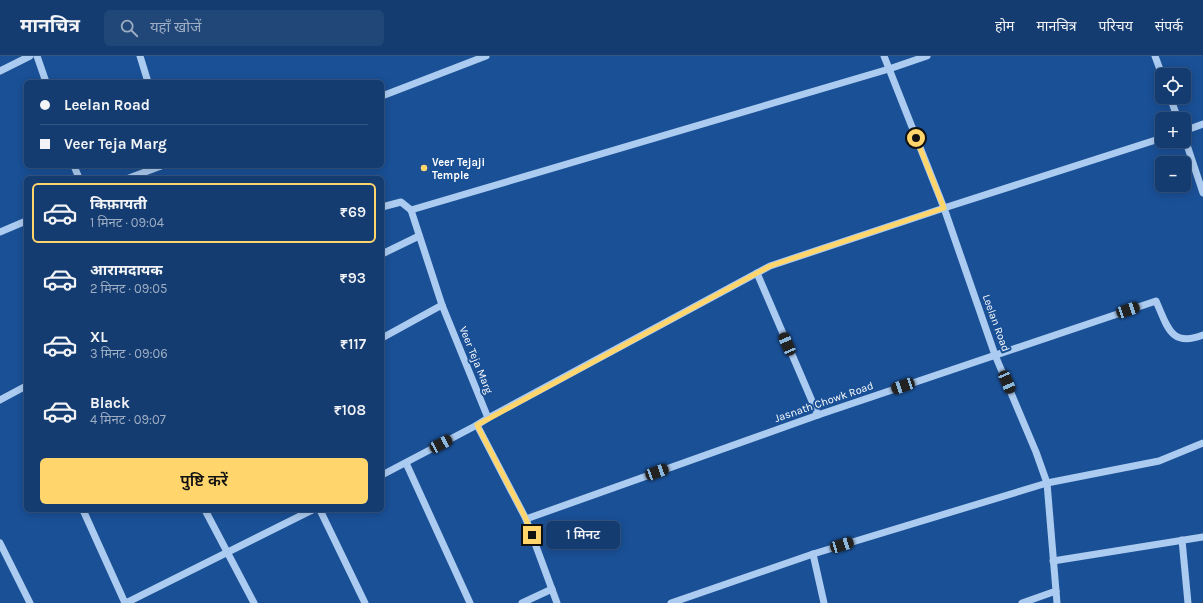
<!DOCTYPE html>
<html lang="hi">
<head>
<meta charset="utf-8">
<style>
	:root { --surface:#143c70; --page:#214778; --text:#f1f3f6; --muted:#9dadc3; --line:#335683; --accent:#ffd56c }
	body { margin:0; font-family:Karla,"Noto Sans Devanagari",sans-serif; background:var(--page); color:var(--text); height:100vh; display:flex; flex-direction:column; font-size:15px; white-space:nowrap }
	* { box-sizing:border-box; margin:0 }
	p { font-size:13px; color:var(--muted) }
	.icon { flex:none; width:22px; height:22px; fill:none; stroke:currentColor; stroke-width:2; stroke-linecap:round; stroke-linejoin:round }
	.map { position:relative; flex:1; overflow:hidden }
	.drawer { position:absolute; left:24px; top:120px; width:360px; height:336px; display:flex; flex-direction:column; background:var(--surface); border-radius:6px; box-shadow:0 2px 10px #0003,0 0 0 1px var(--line) }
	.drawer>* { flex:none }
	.top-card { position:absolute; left:24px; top:24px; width:360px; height:88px; border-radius:6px; box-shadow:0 2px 10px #0003,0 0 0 1px var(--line); display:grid; align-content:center; height:88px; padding:0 16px; background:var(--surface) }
	.buttons { position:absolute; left:1155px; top:12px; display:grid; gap:8px }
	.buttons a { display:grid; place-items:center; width:36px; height:36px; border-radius:6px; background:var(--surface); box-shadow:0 2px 10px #0003,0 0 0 1px var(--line); font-size:20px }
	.end { position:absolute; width:18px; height:18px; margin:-9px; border:5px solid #ffd56c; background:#111; box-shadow:0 0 0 2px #111 }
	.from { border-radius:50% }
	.bubble { position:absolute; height:28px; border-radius:6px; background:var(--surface); box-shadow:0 2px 10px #0003,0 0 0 1px var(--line); font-size:13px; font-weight:600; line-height:28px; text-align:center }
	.car { position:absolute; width:12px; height:24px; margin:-12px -6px; border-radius:5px; box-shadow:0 0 3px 1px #0007; background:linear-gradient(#222 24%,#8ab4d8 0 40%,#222 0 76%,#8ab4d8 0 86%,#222 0) }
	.top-card b { display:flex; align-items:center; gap:14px; height:38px; font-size:15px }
	.top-card b+b { border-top:1px solid var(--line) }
	.top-card i { width:10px; height:10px; background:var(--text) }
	ul { padding:7px 0 0; list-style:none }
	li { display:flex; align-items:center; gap:12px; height:60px; margin:0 8px 6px; padding:0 8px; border:2px solid transparent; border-radius:6px }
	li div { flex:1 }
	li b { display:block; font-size:15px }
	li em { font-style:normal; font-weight:600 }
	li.selected { border-color:var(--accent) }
	li>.icon { width:36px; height:36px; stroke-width:1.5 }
	.primary-button { display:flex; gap:8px; margin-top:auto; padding:8px 16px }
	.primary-button a { flex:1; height:46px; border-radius:6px; background:var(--accent); color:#111; font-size:16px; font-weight:600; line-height:46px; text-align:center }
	header { display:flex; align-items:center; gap:24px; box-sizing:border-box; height:56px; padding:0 20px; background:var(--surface); border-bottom:1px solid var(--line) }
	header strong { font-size:19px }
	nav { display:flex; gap:22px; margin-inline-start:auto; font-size:14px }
	.search { width:280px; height:36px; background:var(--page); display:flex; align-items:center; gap:10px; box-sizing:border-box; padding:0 14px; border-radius:6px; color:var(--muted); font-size:15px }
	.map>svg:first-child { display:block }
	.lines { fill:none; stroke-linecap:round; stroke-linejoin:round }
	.minor { stroke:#accbf0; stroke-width:7 }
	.route { stroke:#ffd56c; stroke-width:5 }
	.poi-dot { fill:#ffd56c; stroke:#1a5096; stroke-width:1.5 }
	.labels { text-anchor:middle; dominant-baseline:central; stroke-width:4; stroke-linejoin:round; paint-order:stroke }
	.poi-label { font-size:11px; font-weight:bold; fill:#fff; stroke:#1a5096; text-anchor:start }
	.street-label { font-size:11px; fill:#fff; stroke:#1a5096 }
</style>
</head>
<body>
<header>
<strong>मानचित्र</strong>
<div class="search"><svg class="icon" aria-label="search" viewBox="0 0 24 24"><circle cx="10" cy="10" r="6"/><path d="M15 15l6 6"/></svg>यहाँ खोजें</div>
<nav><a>होम</a><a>मानचित्र</a><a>परिचय</a><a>संपर्क</a></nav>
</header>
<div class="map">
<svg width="1203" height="547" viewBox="0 0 1203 547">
	<rect width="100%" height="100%" fill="#1a5096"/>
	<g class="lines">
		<g class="minor">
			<path d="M37,0L46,26"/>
			<path d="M140,0L148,26"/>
			<path d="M884,0L944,152L995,299L1036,396L1047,427L1057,547"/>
			<path d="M1155,0L1162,19"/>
			<path d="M0,15L30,0"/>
			<path d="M382,40L486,0"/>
			<path d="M1170,41L1178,63"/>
			<path d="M1184,75L1203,68"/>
			<path d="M1184,80L1203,137"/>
			<path d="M74,110L79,122"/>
			<path d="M129,122L161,110"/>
			<path d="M382,151L401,146L411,154L442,249L488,362L477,369L526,463L557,547"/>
			<path d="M411,154L889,13L927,0"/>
			<path d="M0,176L26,165"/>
			<path d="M382,198L419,180"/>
			<path d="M757,217L818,359"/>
			<path d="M382,282L442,249"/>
			<path d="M0,344L26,330"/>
			<path d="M488,362L770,210L944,152L1162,82"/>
			<path d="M406,407L470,547"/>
			<path d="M382,419L477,369"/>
			<path d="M83,454L125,547"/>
			<path d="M205,454L254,547"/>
			<path d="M320,454L365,547"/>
			<path d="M526,463L818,359L1156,245C1167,269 1170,292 1203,279"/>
			<path d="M1182,484L1188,547"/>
			<path d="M0,487L30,547"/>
			<path d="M813,498L824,547"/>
			<path d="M1053,505L1203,481"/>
			<path d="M126,547L312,454"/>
			<path d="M522,547L552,533"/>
			<path d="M671,547L813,498L1047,427L1159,405L1203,387"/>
			<path d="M1022,547L1056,535"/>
		</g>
	</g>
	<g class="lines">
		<path class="route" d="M532,479L526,463L477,369L770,210L944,152L916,82"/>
	</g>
	<circle class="poi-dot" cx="424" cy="112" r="4"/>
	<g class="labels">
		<g class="poi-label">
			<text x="432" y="106">Veer Tejaji<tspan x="432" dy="13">Temple</tspan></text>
		</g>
		<g class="street-label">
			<text transform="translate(996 267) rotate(70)">Leelan Road</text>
			<text transform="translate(476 304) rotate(68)">Veer Teja Marg</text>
			<text transform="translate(824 346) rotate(-19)">Jasnath Chowk Road</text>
		</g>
	</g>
</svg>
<div class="buttons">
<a><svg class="icon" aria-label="locate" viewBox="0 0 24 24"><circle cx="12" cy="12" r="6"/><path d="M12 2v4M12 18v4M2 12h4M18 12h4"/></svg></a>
<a>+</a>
<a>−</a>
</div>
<i class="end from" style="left:916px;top:82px"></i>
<i class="end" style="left:532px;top:479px"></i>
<div class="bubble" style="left:546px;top:465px;width:74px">1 मिनट</div>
<i class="car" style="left:1128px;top:254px;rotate:71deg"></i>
<i class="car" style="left:787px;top:288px;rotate:337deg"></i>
<i class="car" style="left:1007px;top:326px;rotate:157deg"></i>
<i class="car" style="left:903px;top:330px;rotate:251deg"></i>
<i class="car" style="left:441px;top:388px;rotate:62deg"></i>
<i class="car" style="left:657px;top:416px;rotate:70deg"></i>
<i class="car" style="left:842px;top:489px;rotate:73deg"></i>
<div class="top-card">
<b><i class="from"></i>Leelan Road</b>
<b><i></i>Veer Teja Marg</b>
</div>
<section class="drawer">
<ul>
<li class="selected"><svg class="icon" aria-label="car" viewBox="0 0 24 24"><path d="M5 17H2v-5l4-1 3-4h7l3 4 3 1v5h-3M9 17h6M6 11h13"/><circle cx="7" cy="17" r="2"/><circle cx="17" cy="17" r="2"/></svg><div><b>किफ़ायती</b><p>1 मिनट · 09:04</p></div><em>₹69</em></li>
<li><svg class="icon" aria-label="car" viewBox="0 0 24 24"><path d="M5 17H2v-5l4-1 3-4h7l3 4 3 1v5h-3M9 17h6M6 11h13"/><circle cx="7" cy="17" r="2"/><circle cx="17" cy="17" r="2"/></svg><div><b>आरामदायक</b><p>2 मिनट · 09:05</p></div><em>₹93</em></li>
<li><svg class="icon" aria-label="car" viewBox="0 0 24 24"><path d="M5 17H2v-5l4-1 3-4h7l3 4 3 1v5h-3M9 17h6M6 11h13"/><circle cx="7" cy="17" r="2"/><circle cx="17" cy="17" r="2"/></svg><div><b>XL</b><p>3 मिनट · 09:06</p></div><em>₹117</em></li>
<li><svg class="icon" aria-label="car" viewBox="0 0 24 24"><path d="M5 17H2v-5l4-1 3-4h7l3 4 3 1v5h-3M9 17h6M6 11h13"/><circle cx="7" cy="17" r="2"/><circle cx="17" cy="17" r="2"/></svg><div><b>Black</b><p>4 मिनट · 09:07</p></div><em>₹108</em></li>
</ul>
<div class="primary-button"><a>पुष्टि करें</a></div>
</section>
</div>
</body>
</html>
